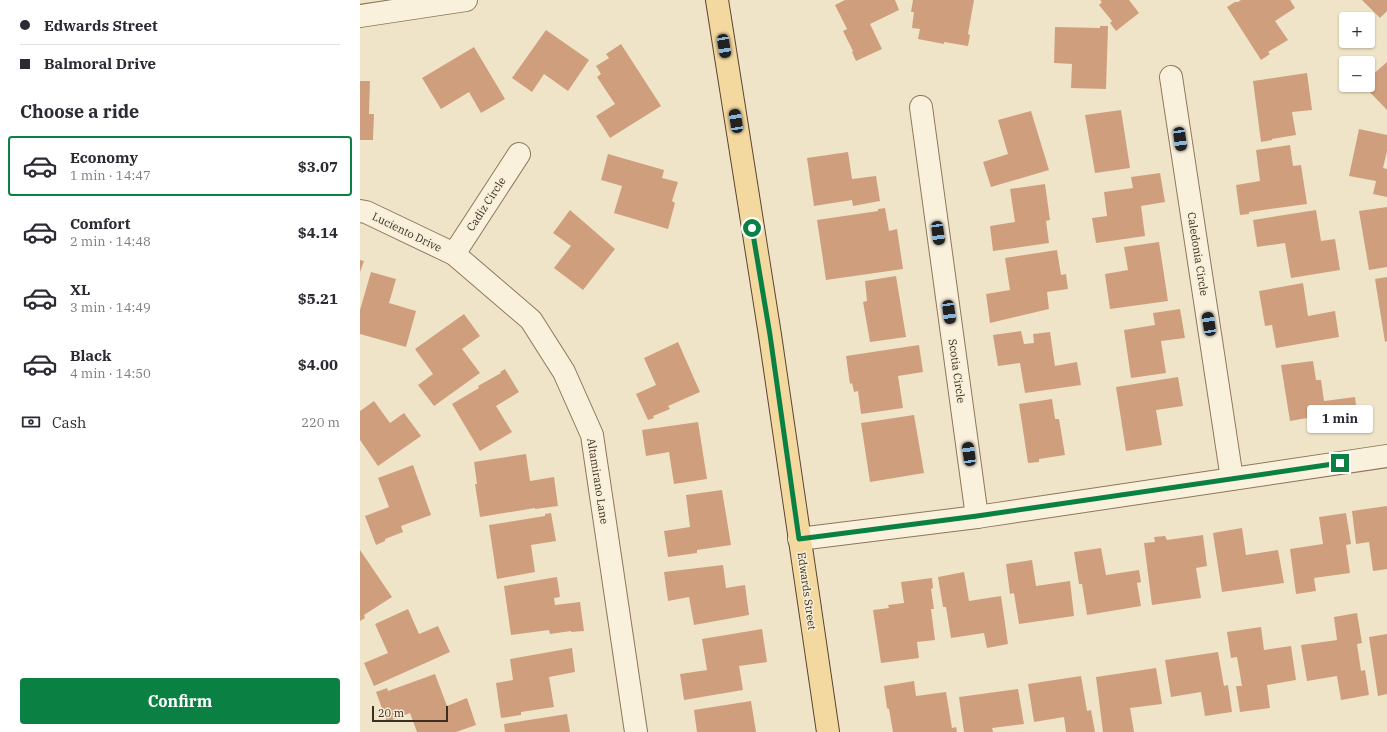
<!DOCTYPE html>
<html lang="en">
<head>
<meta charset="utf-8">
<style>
	:root { --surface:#fff; --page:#f2f2f3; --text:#2b2b33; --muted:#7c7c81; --line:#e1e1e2; --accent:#0b8043 }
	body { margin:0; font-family:"IBM Plex Serif",serif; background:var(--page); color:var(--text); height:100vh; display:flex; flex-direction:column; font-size:15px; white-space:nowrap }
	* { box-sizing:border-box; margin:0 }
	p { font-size:13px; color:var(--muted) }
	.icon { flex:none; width:22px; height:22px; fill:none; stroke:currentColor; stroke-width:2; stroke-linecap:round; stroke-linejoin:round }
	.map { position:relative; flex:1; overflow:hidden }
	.sheet { display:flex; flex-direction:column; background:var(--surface); width:360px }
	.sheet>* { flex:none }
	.hud { display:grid; align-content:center; height:88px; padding:0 20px; background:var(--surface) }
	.controls { position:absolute; left:979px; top:12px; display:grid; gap:8px }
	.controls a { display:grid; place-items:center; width:36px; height:36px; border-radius:4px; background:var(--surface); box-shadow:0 1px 3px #0004; font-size:20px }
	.scale { position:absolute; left:12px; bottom:10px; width:76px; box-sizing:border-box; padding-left:4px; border:2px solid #3d2e20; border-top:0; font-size:11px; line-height:14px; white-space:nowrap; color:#3d2e20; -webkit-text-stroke:3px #f7eed8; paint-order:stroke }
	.end { position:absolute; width:18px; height:18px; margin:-9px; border:5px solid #0b8043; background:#fff; box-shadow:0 0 0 2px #fff }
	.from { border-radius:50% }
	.bubble { position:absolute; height:28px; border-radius:4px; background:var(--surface); box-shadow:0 1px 3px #0004; font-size:13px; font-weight:700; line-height:28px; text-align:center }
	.car { position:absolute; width:12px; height:24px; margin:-12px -6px; border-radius:5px; box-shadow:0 0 3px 1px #0007; background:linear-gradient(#222 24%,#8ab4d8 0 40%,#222 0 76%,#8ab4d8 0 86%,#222 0) }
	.hud b { display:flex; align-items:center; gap:14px; height:38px; font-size:15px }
	.hud b+b { border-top:1px solid var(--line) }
	.hud i { width:10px; height:10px; background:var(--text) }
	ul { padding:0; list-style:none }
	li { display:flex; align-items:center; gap:12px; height:60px; margin:0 8px 6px; padding:0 12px; border:2px solid transparent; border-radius:4px }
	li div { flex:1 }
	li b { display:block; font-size:15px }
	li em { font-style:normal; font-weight:700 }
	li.selected { border-color:var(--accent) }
	li>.icon { width:36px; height:36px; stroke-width:1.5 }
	h2 { padding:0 20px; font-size:18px; line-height:48px }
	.pay { display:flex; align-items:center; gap:10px; height:44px; padding:0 20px; font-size:15px }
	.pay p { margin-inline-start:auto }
	.cta { display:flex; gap:8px; margin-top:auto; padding:8px 20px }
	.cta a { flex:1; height:46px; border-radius:4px; background:var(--accent); color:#fff; font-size:16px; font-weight:700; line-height:46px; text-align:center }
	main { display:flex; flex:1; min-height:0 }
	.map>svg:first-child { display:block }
	.building { fill:#cf9f7d }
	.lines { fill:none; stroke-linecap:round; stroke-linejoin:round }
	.minor-casing { stroke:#8d765c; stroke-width:24 }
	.major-casing { stroke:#5b4430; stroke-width:24 }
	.minor { stroke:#faf1dc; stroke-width:22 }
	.major { stroke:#f3d9a0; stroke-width:22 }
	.route { stroke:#0b8043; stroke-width:5 }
	.labels { text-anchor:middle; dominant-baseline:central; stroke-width:3; stroke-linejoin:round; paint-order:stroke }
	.street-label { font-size:11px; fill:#3d2e20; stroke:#f7eed8 }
</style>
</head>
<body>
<main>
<section class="sheet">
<div class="hud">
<b><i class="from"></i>Edwards Street</b>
<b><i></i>Balmoral Drive</b>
</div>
<h2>Choose a ride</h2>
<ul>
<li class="selected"><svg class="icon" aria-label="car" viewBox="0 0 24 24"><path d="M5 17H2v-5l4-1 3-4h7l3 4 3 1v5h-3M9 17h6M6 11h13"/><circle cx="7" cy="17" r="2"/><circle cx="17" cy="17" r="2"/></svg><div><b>Economy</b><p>1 min · 14:47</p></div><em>$3.07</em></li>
<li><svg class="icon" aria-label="car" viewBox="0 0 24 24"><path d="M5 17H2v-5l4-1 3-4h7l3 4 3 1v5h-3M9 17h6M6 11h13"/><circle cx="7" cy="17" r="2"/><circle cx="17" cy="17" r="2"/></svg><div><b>Comfort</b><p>2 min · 14:48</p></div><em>$4.14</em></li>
<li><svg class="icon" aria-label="car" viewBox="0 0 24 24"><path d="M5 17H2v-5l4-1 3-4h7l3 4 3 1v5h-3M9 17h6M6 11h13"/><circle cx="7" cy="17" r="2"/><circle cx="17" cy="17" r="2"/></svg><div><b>XL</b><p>3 min · 14:49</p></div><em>$5.21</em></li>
<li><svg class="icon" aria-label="car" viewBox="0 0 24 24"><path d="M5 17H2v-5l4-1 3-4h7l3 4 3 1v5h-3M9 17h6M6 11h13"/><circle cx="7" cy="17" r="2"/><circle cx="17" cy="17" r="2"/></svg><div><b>Black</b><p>4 min · 14:50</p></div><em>$4.00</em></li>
</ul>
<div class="pay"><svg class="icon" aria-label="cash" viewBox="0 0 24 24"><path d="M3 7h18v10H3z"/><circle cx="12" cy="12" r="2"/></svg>Cash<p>220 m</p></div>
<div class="cta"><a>Confirm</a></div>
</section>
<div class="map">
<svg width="1027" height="732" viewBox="0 0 1027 732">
	<rect width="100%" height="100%" fill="#f0e4c8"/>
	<g class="building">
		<path d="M485,0H535L539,10L510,24L522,49L496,61L492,52L493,51L483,31L487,29L475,5Z"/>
		<path d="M553,0H614L608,34L610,35L608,46L584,42V44L558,39L560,29L552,28L554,12H551Z"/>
		<path d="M740,0H769L779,13L756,31L750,23L752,21L739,5L742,2Z"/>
		<path d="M881,0H930L935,8L915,21L928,40L908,52L910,54L901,60L867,7L875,2H878Z"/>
		<path d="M1002,0H1027V11L1020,18Z"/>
		<path d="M740,26H748L746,89L711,88L712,64L694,63L695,27L740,28Z"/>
		<path d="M186,30L229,60L208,91L184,74L172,92L152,78Z"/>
		<path d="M261,44L301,106L250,138L236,116L255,104L237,77L241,74L236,66L249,58L246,54Z"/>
		<path d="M114,47L145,99L121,113L109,92L81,109L62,78Z"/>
		<path d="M1027,62V110L1004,86L1008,85V82L1012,79L1010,77Z"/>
		<path d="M947,73L952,110L932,112L936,135L912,139V140L901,142L893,81Z"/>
		<path d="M0,81H10L9,114H14L13,140H0Z"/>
		<path d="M761,110L770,168L735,173L725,115Z"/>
		<path d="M671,111L689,170L631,187L623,162L648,154L638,120Z"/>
		<path d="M999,129L1027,135V151L1023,168L1027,169V197L1013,194L1016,181L989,176Z"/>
		<path d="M930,145L933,166L941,165L947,204L889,212V214L880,215L876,185L900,181L896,150Z"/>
		<path d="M488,152L492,179L516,176L520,201L493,206L492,200L454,206L447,158Z"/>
		<path d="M248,154L304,170L302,178L318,182L312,201L315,203L308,229L254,213L262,186L241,180Z"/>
		<path d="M800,173L805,202L781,206L785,236L736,243L732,218L747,216L744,192L773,188L771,177Z"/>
		<path d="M685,184L690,220L686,221L689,243L633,251L630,226L655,222L650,189Z"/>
		<path d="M1027,207V267L1009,270L999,211Z"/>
		<path d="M525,208L529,231L537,229L543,269L466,280L457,220L518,211V209Z"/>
		<path d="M210,210L255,249L223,290L194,268L211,246L193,233Z"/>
		<path d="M956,210L961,241L975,239L980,270L931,278L925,243L897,247L893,220Z"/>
		<path d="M799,242L808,301L750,309L745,274L768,270L764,247Z"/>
		<path d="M697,250L701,275L706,274L708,289L687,292L689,309L630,323L626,294L650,290L645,258Z"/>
		<path d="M0,260L4,261L0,272Z"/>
		<path d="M11,272L36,279L29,303L56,311L46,347L0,334V310Z"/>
		<path d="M536,276L546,337L510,342L503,302L507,301L505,281Z"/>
		<path d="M1027,277V341L1025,342L1015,279Z"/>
		<path d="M943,283L948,316L975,311L979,337L916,348L912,325L905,326L899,291Z"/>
		<path d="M820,309L825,338L801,341L806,373L771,378L764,330L795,325L793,313Z"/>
		<path d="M104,314L120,336L102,349L120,373L74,406L58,385L73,374L55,349Z"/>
		<path d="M661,331L664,344L674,343L673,334L690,332L695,366L717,362L721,385L665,393L660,363L638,366L633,335Z"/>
		<path d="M318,342L340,392L308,406L310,409L293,416L294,418L288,420L276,394L296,385L284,358Z"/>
		<path d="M559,345L563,372L538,376L543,408L501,414L498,391L494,392L492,383L490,384L486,356Z"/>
		<path d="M953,361L956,380H961L964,401L995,397L997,414L965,418L964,415L930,421L921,365Z"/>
		<path d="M145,369L159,392L136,406L152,432L120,451L92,404L119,388L118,386L141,373L140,372Z"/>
		<path d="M818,377L823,406L796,410L802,445L766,451L756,387Z"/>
		<path d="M692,399L695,419H699L705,455L679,459V462L668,463L659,404Z"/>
		<path d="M14,401L30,423L44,413L61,436L18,466L0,440V411Z"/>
		<path d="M554,415L564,473L510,482L501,423Z"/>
		<path d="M338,422L347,479L314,484L309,452L286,456L282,430Z"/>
		<path d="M166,454L170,481L194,477L198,506L175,509V508L120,517L115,484H117L114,462Z"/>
		<path d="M53,465L71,515L41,526L43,532L25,539V541L16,545L5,516L29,507L18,478Z"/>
		<path d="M362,490L371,545L337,550V553L308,557L304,531L330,527L326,495Z"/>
		<path d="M1027,506V569L1013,571L1009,542L996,544L992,511Z"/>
		<path d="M191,513L196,541L171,545L175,572L137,579L129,525L185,516V514Z"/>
		<path d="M986,513L991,544L986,545L990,573L954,578L956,591L936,594L930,549L963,544L959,517Z"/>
		<path d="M882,528L886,555L918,550L924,583L862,592L853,533Z"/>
		<path d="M843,535L847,566L836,568L841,598L792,605L784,543L795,542L794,537L805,536L807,540Z"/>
		<path d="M741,548L746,575L779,570L781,582L777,583L781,606L727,615L722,584H719L714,552Z"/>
		<path d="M0,550L32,597L4,615L5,618L0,621Z"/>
		<path d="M672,560L676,586L710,581L714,616L659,624L654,593L650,594L646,564Z"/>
		<path d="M363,565L366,588L385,585L389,615L334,625L329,597L308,601L304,572Z"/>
		<path d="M604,572L609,601L641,596L648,644L627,648L624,633L591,638L586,607H583L578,577Z"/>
		<path d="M197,577L200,597L194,598L195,605L220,602L224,631L211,632V631L190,634L189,630L151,635L144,586Z"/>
		<path d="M572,578L573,588L571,589L574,609H571L575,640L557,642L559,658L521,663L513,610L529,608L528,605L544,603L541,582Z"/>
		<path d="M48,609L59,634L78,626L90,652L14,686L4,663L28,653L15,624Z"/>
		<path d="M997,613L1002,643L997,644L1001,671L1005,670L1009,695L981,700L977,676L947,681L941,645L977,640L974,617Z"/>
		<path d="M901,627L904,650L931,646L936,680L907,685L910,708L880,712L876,686H882L877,657L871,658L867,632Z"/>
		<path d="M402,629L407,662L379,666L383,690L324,700L320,674L347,670L342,639Z"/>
		<path d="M1027,634V694L1018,696L1009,637Z"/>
		<path d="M212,648L215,672L189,677L194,707L161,712V715L141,718L136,683L153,680L150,659Z"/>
		<path d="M858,652L864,686L868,685L872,712L845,716L841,692L811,697L805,660Z"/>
		<path d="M796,668L802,704L770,708L774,732H743L736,677Z"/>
		<path d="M75,674L87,706L107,698L116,725L96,732H57L50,713L27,722L16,692L27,688L28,691Z"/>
		<path d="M721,676L727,711L731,710L735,732H706L704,717L674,722L668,684Z"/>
		<path d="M554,681L556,696L586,692L592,728L596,727L597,732H533L529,709L527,708L524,686Z"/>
		<path d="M658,689L664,724L632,728L633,732H604L599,697Z"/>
		<path d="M391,701L396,732H337L334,710Z"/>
		<path d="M207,714L210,732H145L144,724Z"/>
	</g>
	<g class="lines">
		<g class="minor-casing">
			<g id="minor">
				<path d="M0,16L106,0"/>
				<path d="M811,77L872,479"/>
				<path d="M561,107L617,517"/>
				<path d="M0,211L6,212L94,254L171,320L204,372L232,435L276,732"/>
				<path d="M94,254L159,154"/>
				<path d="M439,539L617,517L1027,456"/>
			</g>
		</g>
		<g class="major-casing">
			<path id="major" d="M357,0L410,335L468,732"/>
		</g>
		<use href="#minor" class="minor"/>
		<use href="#major" class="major"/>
	</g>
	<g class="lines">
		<path class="route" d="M392,228L410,335L439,539L617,516L980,463"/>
	</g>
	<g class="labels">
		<g class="street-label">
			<text transform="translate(126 204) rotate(-57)">Cadiz Circle</text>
			<text transform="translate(47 232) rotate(26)">Luciento Drive</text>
			<text transform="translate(838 254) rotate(81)">Caledonia Circle</text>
			<text transform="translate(597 371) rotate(82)">Scotia Circle</text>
			<text transform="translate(238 481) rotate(81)">Altamirano Lane</text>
			<text transform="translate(447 591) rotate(82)">Edwards Street</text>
		</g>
	</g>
</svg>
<div class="controls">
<a>+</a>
<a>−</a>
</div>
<div class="scale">20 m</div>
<i class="end from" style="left:392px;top:228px"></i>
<i class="end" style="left:980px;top:463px"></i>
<div class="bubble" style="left:947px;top:405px;width:66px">1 min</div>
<i class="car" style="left:364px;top:46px;rotate:171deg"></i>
<i class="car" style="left:376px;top:121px;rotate:351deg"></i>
<i class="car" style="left:820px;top:139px;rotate:172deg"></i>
<i class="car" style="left:578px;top:233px;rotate:172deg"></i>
<i class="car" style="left:589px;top:312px;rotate:172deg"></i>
<i class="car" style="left:849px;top:324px;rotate:351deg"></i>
<i class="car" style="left:609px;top:454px;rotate:352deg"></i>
</div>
</main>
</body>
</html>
